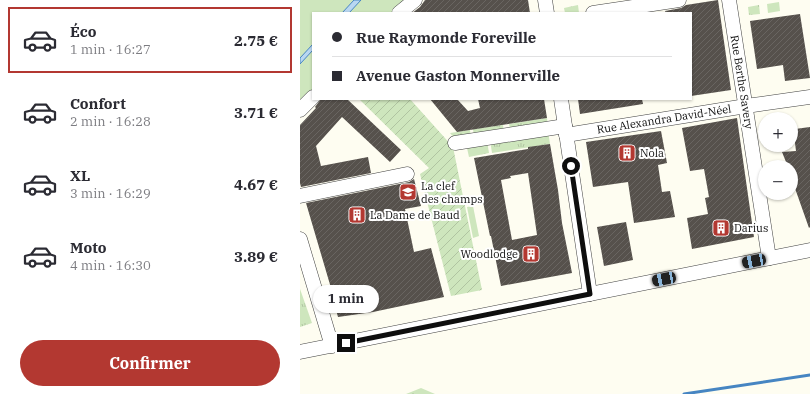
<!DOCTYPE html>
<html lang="fr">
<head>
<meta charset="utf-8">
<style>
	:root { --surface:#fff; --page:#f2f2f3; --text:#2b2b33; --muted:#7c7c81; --line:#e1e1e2; --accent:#b33831 }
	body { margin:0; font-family:"IBM Plex Serif",serif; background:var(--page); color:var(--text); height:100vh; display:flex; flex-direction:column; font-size:15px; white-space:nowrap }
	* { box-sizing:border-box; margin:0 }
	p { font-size:13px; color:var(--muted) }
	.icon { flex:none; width:22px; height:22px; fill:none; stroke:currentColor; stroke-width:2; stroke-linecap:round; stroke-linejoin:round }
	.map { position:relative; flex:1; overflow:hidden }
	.drawer { display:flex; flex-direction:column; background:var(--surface); width:300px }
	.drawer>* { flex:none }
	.banner { position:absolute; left:12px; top:12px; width:380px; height:88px; border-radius:0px; box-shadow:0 1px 3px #0004; display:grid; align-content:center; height:88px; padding:0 20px; background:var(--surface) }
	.tools { position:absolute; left:458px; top:112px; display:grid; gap:8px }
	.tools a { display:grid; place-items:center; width:40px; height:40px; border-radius:50%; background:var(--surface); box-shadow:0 1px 3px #0004; font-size:20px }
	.end { position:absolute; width:18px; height:18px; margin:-9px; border:5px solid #0e0e0e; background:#fff; box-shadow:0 0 0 2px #fff }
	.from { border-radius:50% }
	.bubble { position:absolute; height:28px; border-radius:14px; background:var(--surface); box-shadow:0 1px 3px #0004; font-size:13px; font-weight:800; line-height:28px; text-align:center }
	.car { position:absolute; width:12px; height:24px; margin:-12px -6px; border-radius:5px; box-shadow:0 0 3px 1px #0007; background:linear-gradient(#222 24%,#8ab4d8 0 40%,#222 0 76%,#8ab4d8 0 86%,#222 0) }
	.banner b { display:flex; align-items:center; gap:14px; height:38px; font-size:15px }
	.banner b+b { border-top:1px solid var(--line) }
	.banner i { width:10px; height:10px; background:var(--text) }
	ul { padding:7px 0 0; list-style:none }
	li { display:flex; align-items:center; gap:12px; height:66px; margin:0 8px 6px; padding:0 12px; border:2px solid transparent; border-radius:0px }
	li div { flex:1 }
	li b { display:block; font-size:15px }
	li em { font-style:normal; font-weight:800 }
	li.on { border-color:var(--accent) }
	li>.icon { width:36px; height:36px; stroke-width:1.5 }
	.cta { display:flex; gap:8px; margin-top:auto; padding:8px 20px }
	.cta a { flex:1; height:46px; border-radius:24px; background:var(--accent); color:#fff; font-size:16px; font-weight:800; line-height:46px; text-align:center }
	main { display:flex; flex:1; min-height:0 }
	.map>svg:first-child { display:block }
	.grass { fill:url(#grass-tufts) }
	.park { fill:#cee6bd }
	.garden { fill:url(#garden-furrows) }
	.water { fill:#b9d7f1; stroke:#4685c2 }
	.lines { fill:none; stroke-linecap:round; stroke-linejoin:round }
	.stream { stroke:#4685c2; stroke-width:3 }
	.building { fill:url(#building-hatch); fill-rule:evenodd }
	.minor-casing { stroke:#414141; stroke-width:15 }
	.minor { stroke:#fff; stroke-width:14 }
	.route { stroke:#0e0e0e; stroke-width:5 }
	.labels { text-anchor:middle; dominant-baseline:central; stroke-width:4; stroke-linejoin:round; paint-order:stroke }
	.street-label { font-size:11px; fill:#0e0e0e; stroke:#fff }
	.poi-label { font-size:11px; fill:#0e0e0e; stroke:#fff; text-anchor:start }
</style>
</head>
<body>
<main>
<section class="drawer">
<ul>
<li class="on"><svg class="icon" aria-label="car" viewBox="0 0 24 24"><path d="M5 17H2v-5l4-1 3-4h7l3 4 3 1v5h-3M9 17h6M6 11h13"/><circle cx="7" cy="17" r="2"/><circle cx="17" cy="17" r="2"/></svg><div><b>Éco</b><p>1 min · 16:27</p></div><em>2.75 €</em></li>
<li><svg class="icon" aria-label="car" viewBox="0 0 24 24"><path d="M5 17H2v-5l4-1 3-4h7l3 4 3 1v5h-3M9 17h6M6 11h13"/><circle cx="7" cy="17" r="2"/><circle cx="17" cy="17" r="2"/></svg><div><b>Confort</b><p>2 min · 16:28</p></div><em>3.71 €</em></li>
<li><svg class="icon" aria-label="car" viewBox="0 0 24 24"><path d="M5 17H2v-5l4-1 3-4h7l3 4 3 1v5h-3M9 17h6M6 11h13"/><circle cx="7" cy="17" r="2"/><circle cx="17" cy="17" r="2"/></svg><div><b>XL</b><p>3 min · 16:29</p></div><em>4.67 €</em></li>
<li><svg class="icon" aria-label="car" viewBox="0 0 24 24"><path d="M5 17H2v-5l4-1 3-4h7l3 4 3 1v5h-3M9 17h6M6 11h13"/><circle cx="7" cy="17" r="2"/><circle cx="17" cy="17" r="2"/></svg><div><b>Moto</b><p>4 min · 16:30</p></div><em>3.89 €</em></li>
</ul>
<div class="cta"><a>Confirmer</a></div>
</section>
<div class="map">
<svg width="510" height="394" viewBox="0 0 510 394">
	<defs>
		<pattern id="grass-tufts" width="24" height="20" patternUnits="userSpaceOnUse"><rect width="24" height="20" fill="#cee6bd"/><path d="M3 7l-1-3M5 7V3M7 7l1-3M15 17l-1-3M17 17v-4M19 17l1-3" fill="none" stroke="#b0c4a1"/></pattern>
		<pattern id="garden-furrows" width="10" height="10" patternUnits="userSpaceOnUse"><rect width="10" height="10" fill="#cee6bd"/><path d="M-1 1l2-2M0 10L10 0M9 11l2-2" fill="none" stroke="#b0c4a1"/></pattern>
		<pattern id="building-hatch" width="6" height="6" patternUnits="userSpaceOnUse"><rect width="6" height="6" fill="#56514c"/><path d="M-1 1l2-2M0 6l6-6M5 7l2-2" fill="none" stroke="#696561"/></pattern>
	</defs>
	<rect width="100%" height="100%" fill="#fefdf1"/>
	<g class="grass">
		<path d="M479,2L480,11L468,13L467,4Z"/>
		<path d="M278,5L279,13H265L264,8Z"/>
		<path d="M459,5L460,14L449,15L448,7Z"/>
		<path d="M247,118L248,125L210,130L209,124Z"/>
		<path d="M203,125L204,131L174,136L173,129Z"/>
		<path d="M170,130L171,136L155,139L150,133Z"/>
		<path d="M248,131L250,144L192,153L190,140Z"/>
		<path d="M187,141L189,153L169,157L167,148L171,143Z"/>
		<path d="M0,289L12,323L0,327Z"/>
		<path d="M121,388L135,394H106Z"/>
	</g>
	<g class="park">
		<path d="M0,0H108L92,13H13V92L0,106Z"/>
		<path d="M173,206L179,236L173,238L167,207Z"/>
	</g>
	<path class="garden" d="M59,99H110L153,147L182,290L151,296L120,174L129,168Z"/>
	<g class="water">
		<path d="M54,0H61L49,13H42Z"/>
		<path d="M13,44V50L0,64V58Z"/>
	</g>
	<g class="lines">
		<path class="stream" d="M384,394L510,375"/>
	</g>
	<g class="building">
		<path d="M125,0H228L230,13H112L120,7Z"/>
		<path d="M418,0L431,90L391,96V13H366L365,11L381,8L386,5Z"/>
		<path d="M500,14L510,78L485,81L483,65L457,69L450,21Z"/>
		<path d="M21,99H47L101,150L90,162L42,117L16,146L21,166L68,157L71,173L1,187L0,183V125L16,108L15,107Z"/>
		<path d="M130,99H157L168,111L180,108L178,99H244L247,118L157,132Z"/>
		<path d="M278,99H342L343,104L280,114Z"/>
		<path d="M437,118L454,237L392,249L387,218L408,214L405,198L409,197L404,169L390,171L382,128Z"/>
		<path d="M510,127V227L509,228L491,177V167H488L482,152L496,151L494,135H495V129Z"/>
		<path d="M361,131L367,163L358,165L362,192L370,191L375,217L334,223L328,182L293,187L286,142Z"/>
		<path d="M250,144L258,190L262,223L272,273L201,286L191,236H190L174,158L228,149V147ZM228,173L237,235L212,240L201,180L211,178L210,176Z"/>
		<path d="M114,179L121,206L105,209L114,252L131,248L144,297L73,312L38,317L35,306L36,305L6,203L109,182Z"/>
		<path d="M326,222L333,260L304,266L297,227Z"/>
	</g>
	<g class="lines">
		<g class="minor-casing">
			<g id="minor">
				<path d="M245,0L247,13"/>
				<path d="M429,0L469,258"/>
				<path d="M99,13L115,0"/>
				<path d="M293,13L379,0"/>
				<path d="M261,99L290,294"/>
				<path d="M0,110L13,97"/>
				<path d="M266,135L446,106L510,97"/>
				<path d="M155,143L265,126"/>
				<path d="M0,196L107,174"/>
				<path d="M0,239L32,346"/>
				<path d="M0,352L510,250"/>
			</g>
		</g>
		<use href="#minor" class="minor"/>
	</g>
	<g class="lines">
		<path class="route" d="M46,343L290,294L271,166"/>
	</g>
	<defs>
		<g id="building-square" transform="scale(0.9)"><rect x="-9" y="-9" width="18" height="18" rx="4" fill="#b33831" stroke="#fff"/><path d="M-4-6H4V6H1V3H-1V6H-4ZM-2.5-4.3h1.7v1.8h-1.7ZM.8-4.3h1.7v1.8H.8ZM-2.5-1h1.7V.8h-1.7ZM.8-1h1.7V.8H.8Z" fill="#fff"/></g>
		<g id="school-square" transform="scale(0.9)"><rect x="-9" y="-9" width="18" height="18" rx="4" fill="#b33831" stroke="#fff"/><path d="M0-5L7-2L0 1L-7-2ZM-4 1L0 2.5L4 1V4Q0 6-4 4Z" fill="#fff"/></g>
	</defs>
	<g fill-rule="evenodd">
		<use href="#building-square" x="327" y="153"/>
		<use href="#school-square" x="108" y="192"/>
		<use href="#building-square" x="57" y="215"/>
		<use href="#building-square" x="421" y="228"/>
		<use href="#building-square" x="231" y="254"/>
	</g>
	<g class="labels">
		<g class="street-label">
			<text transform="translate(442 82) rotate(81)">Rue Berthe Savery</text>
			<text transform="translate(364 119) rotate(-9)">Rue Alexandra David-Néel</text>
		</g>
		<g class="poi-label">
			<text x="340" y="153">Nola</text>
			<text x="121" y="186">La clef<tspan x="121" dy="13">des champs</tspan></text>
			<text x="70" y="215">La Dame de Baud</text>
			<text x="434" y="228">Darius</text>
			<text x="218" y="254" text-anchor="end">Woodlodge</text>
		</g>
	</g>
</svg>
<div class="tools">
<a>+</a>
<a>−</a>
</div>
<i class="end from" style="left:271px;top:166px"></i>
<i class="end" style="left:46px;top:343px"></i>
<div class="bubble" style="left:13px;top:285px;width:66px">1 min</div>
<i class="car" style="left:454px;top:261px;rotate:259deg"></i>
<i class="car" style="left:364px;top:279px;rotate:259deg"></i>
<div class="banner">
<b><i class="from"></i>Rue Raymonde Foreville</b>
<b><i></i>Avenue Gaston Monnerville</b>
</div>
</div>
</main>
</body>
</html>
